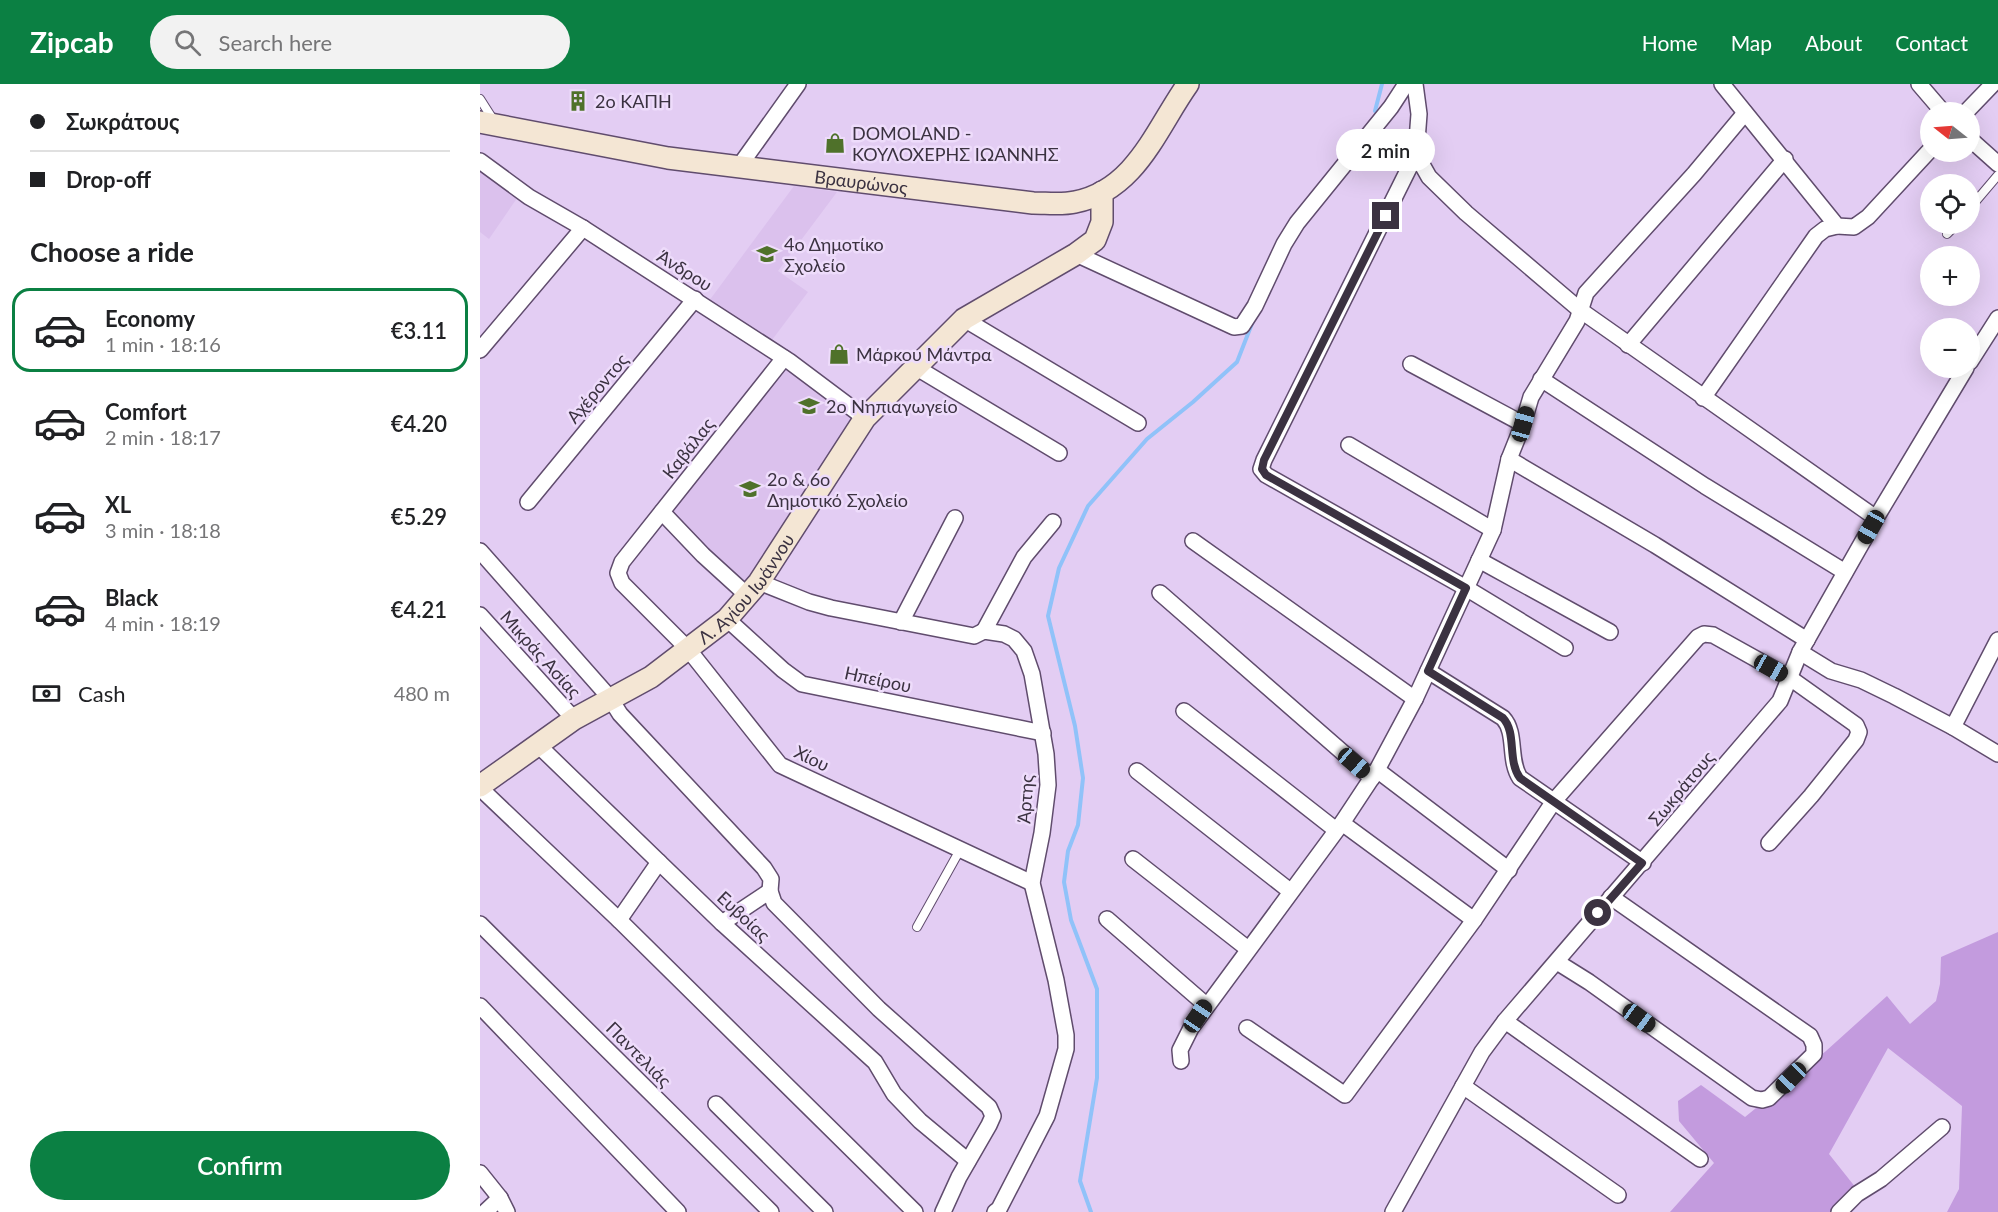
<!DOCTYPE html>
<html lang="en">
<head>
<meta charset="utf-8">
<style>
	:root { --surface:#fff; --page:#f2f2f2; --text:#202124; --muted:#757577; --line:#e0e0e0; --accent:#0b8043 }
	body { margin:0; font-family:Lato,sans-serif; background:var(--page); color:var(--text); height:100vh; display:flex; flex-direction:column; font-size:22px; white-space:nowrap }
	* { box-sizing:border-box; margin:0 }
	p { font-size:20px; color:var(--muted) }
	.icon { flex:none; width:33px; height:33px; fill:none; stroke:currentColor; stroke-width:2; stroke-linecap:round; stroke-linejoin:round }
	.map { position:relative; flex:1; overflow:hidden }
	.panel { display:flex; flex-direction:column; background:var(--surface); width:480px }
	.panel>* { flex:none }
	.hud { display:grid; align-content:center; height:132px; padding:0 30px; background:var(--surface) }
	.needle { width:39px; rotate:287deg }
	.controls { position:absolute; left:1440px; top:18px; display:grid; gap:12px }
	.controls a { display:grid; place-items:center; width:60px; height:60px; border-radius:50%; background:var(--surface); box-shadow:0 6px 24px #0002; font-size:30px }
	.end { position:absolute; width:27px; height:27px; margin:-14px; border:8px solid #3b3241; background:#fff; box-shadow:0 0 0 3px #fff }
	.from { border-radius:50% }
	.bubble { position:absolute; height:42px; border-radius:21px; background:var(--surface); box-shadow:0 6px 24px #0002; font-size:20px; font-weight:600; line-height:42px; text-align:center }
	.car { position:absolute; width:18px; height:36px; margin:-18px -9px; border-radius:8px; box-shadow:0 0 4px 2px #0007; background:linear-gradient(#222 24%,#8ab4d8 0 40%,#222 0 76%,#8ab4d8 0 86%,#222 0) }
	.hud b { display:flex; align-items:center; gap:21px; height:57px; font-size:22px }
	.hud b+b { border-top:2px solid var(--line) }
	.hud i { width:15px; height:15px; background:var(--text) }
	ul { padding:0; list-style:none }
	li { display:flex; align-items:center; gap:18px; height:84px; margin:0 12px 9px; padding:0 18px; border:3px solid transparent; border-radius:18px }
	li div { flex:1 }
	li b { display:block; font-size:22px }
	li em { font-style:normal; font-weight:600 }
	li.on { border-color:var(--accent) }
	li>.icon { width:54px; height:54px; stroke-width:1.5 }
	h2 { padding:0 30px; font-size:27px; line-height:72px }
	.pay { display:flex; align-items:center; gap:15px; height:66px; padding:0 30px; font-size:22px }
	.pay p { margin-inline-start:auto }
	.action { display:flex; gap:12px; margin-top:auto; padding:12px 30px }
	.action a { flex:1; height:69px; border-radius:36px; background:var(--accent); color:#fff; font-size:24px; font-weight:600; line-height:69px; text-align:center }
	header { display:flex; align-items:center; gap:36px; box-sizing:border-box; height:84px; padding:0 30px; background:var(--accent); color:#fff }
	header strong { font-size:28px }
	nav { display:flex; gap:33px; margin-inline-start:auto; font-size:21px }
	.search { width:420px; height:54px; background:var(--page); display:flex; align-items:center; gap:15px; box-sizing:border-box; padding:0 21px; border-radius:33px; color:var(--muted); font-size:22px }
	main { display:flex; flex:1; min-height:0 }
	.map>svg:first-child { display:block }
	.built { fill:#dbc1ed }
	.green { fill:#c39bde }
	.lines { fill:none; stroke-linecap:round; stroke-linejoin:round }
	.stream { stroke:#90c2f9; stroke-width:4 }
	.lane-casing { stroke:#604c6d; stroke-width:10 }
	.street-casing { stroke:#604c6d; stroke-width:18 }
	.secondary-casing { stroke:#604c6d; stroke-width:24 }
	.lane { stroke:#fff; stroke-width:8 }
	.street { stroke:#fff; stroke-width:15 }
	.secondary { stroke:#f4e6d4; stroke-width:21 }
	.route { stroke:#3b3241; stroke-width:8 }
	.labels { text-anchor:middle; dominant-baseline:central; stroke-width:5; stroke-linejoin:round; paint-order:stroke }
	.poi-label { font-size:18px; fill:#3b3241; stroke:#eedcfb; text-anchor:start }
	.street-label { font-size:18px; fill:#3b3241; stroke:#eedcfb }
</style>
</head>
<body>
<header>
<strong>Zipcab</strong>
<div class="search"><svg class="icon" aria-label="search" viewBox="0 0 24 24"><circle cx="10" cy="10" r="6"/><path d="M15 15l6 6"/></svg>Search here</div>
<nav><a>Home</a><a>Map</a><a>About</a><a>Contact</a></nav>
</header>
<main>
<section class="panel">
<div class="hud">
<b><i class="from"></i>Σωκράτους</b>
<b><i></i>Drop-off</b>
</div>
<h2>Choose a ride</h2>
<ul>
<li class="on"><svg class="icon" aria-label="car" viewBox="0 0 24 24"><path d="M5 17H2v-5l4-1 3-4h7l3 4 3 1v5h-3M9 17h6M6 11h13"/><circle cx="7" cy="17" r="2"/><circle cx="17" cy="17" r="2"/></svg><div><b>Economy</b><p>1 min · 18:16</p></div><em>€3.11</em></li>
<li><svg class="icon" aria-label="car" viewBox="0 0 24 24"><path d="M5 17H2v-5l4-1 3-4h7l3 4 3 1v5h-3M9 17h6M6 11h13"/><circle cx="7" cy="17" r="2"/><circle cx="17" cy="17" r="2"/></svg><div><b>Comfort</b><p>2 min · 18:17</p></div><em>€4.20</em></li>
<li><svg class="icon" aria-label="car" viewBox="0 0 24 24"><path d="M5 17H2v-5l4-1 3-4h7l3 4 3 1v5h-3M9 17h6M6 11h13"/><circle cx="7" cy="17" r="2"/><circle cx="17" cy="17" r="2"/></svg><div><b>XL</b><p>3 min · 18:18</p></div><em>€5.29</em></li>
<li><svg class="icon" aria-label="car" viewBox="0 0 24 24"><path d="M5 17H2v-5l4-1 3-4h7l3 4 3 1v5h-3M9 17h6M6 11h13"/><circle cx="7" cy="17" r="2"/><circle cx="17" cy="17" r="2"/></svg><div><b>Black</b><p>4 min · 18:19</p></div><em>€4.21</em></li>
</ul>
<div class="pay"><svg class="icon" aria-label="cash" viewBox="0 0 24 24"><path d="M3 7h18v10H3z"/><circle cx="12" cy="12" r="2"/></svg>Cash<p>480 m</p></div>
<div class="action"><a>Confirm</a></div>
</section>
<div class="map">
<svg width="1518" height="1128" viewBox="0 0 1518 1128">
	<rect width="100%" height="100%" fill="#e3cdf3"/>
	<g class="built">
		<path d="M5,82L42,107L9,155L0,148V89Z"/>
		<path d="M314,102L357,108L298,187L328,208L289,260L226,221Z"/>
		<path d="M304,274L385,334L268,512L182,428Z"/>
	</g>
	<path class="green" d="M1518,848V1128H1467L1479,1105L1482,1022L1408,964L1349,1070L1376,1104L1350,1128H1190L1234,1079L1199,1037L1198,1017L1221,1001L1265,1033L1346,967L1407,912L1430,940L1456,917L1460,900L1461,873Z"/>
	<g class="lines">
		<g class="stream">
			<path d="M895,27L902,0"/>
			<path d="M611,1128L600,1097L617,994V905L591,836L584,798L588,767L598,741L603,694L595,642L568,532L579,484L608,422L667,355L713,318L757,278L773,237"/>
		</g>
		<g class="lane-casing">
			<g id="lane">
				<path d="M0,15L14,37"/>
				<path d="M1490,124L1518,91"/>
				<path d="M1467,150L1477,140"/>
				<path d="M437,843L481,764"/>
			</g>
		</g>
		<g class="street-casing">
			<g id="street">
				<path d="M935,0L939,30L936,70L949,93L986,129L1100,226L1396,434"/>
				<path d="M1242,0L1357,142L1374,143L1388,133L1450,66"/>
				<path d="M1439,0L1463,28"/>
				<path d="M1486,28L1513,0"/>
				<path d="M1490,55L1518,80"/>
				<path d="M936,70L784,376L781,385L786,391L986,504L1085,564"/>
				<path d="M0,77L49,113L103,144L309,277L385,334"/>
				<path d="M258,84L318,0"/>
				<path d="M596,170L754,243L762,242L775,222L804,160L817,139L911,23L926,0"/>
				<path d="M484,235L658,339"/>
				<path d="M1148,261L1305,75"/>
				<path d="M0,266L103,144"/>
				<path d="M304,274L142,478L138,489L142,499L208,565L300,681L552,799"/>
				<path d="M1490,278L1518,234"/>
				<path d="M931,280L1043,340"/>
				<path d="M437,284L579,369"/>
				<path d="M1061,295L1225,402L1365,488"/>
				<path d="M1223,314L1336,152L1345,145L1357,142"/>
				<path d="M869,361L1013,446"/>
				<path d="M1029,375L1175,461L1327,556"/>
				<path d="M48,418L215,215"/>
				<path d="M182,428L223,471L268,512"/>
				<path d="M713,457L935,615"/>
				<path d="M0,467L130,614L140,630L284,784L291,795L290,807L294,819L399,925L509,1023L513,1032L509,1041L479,1093L463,1128"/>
				<path d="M999,476L1130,548"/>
				<path d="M279,498L329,518L351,524L494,552L504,547L524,550L534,555L544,567L552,590L566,670L568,701L562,749L552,799L576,896L586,951V965L567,1032L519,1125L515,1128"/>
				<path d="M680,509L892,694"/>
				<path d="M0,531L94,635"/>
				<path d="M247,535L303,586L322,600L563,649"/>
				<path d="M421,538L475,434"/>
				<path d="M504,547L544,473L573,438"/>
				<path d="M1320,568L1351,587L1381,596L1414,612L1473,643L1518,670"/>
				<path d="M948,587L1023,634C1037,649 1028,676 1040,694L1163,779"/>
				<path d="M704,627L856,746"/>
				<path d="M1473,643L1518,556"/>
				<path d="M57,660L242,839L395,978L414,1010L440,1037L488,1077"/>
				<path d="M897,686L1029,786"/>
				<path d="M657,687L810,807"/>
				<path d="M0,704L139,836L435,1128"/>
				<path d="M862,739L994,836"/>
				<path d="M653,775L768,865"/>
				<path d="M627,835L726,921"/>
				<path d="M139,836L179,778"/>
				<path d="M242,839L290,807"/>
				<path d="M0,840L291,1128"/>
				<path d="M1077,878L1109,898L1272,1014L1282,1016L1289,1014L1334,970V961L1330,952L1131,813"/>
				<path d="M0,922L198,1128"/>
				<path d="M1025,937L1220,1075"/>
				<path d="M767,944L865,1011L994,836L1074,717L1218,553L1224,550L1233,551L1310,594L1376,641L1379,648L1376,656L1331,712L1289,759"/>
				<path d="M701,977L700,966L711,944L862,739L897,686L935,615L1013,446L1029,375L1043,340L1051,313L1097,237L1106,209L1214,90L1265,29"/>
				<path d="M983,1002L1138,1111"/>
				<path d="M236,1020L345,1128"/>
				<path d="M0,1089L20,1114L27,1128"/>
				<path d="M5,1128L20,1114"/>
				<path d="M913,1128L1002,968L1025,937L1300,617L1320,568L1396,434L1486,284"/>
				<path d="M1359,1128L1377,1110L1401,1095L1462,1043"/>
			</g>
		</g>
		<g class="secondary-casing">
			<g id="secondary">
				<path id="s1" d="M0,38L188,74L553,119C567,119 582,121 595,118C656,106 676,45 708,0"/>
				<path id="s2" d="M0,702L94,635L171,593L247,535L279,498L385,334L484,235L596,170L615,156L622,138V108"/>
			</g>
		</g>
		<use href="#lane" class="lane"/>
		<use href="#street" class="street"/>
		<use href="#secondary" class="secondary"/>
	</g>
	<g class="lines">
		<path class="route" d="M906,132L784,376L782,385L786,391L986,504L948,587L1023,634C1037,649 1027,676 1040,694L1162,779L1118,829"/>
	</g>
	<defs>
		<g id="building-bare" transform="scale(1.62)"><path d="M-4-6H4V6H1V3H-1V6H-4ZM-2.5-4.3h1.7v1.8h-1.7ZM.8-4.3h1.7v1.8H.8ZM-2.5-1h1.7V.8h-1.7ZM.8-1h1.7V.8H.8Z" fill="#4f712a" stroke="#eedcfb" stroke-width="2.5" paint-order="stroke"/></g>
		<g id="shop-bare" transform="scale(1.62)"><path d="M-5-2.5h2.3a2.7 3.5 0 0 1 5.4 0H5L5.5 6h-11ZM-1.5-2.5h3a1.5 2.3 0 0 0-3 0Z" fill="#4f712a" stroke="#eedcfb" stroke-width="2.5" paint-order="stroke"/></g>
		<g id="school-bare" transform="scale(1.62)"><path d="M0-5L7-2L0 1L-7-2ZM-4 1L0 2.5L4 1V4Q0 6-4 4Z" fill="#4f712a" stroke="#eedcfb" stroke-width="2.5" paint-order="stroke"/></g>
	</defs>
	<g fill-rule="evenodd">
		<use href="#building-bare" x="98" y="17"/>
		<use href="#shop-bare" x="355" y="59"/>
		<use href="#school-bare" x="287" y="170"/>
		<use href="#shop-bare" x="359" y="270"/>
		<use href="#school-bare" x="329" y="322"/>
		<use href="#school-bare" x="270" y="405"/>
	</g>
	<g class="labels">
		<g class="poi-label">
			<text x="115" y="17">2ο ΚΑΠΗ</text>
			<text x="372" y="49">DOMOLAND -<tspan x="372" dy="21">ΚΟΥΛΟΧΕΡΗΣ ΙΩΑΝΝΗΣ</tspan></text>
			<text x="304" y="160">4ο Δημοτίκο<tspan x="304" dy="21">Σχολείο</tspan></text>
			<text x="376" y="270">Μάρκου Μάντρα</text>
			<text x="346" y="322">2ο Νηπιαγωγείο</text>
			<text x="287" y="395">2ο &amp; 6ο<tspan x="287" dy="21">Δημοτικό Σχολείο</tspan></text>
		</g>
		<g class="street-label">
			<text stroke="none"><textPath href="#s1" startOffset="386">Βραυρώνος</textPath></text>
			<text transform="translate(205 186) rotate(32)">Άνδρου</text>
			<text transform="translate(117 304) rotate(-50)">Αχέροντος</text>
			<text transform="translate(208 364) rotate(-52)">Καβάλας</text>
			<text stroke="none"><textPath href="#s2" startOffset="334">Λ. Αγίου Ιωάννου</textPath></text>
			<text transform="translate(61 570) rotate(48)">Μικράς Ασίας</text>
			<text transform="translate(398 595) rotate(12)">Ηπείρου</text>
			<text transform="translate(332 674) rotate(26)">Χίου</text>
			<text transform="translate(1201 704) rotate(-50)">Σωκράτους</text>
			<text transform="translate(545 715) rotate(-86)">Άρτης</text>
			<text transform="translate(264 832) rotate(43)">Ευβοίας</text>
			<text transform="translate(159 970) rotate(45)">Παντελιάς</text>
		</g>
	</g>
</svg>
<div class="controls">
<a><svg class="needle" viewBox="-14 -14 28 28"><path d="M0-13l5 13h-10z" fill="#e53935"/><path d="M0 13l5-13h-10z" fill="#757577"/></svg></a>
<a><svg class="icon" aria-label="locate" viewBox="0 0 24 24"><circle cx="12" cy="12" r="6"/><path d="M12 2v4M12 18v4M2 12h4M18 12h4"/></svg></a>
<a>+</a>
<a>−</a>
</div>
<i class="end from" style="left:1118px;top:829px"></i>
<i class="end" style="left:906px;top:132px"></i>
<div class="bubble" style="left:856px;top:45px;width:99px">2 min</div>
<i class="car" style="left:1043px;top:340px;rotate:15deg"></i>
<i class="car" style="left:1391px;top:443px;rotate:209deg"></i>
<i class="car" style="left:1291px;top:584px;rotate:119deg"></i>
<i class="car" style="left:874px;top:679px;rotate:131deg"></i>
<i class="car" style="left:718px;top:932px;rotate:34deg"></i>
<i class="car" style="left:1159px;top:934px;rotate:126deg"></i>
<i class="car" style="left:1311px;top:994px;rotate:224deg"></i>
</div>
</main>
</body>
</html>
